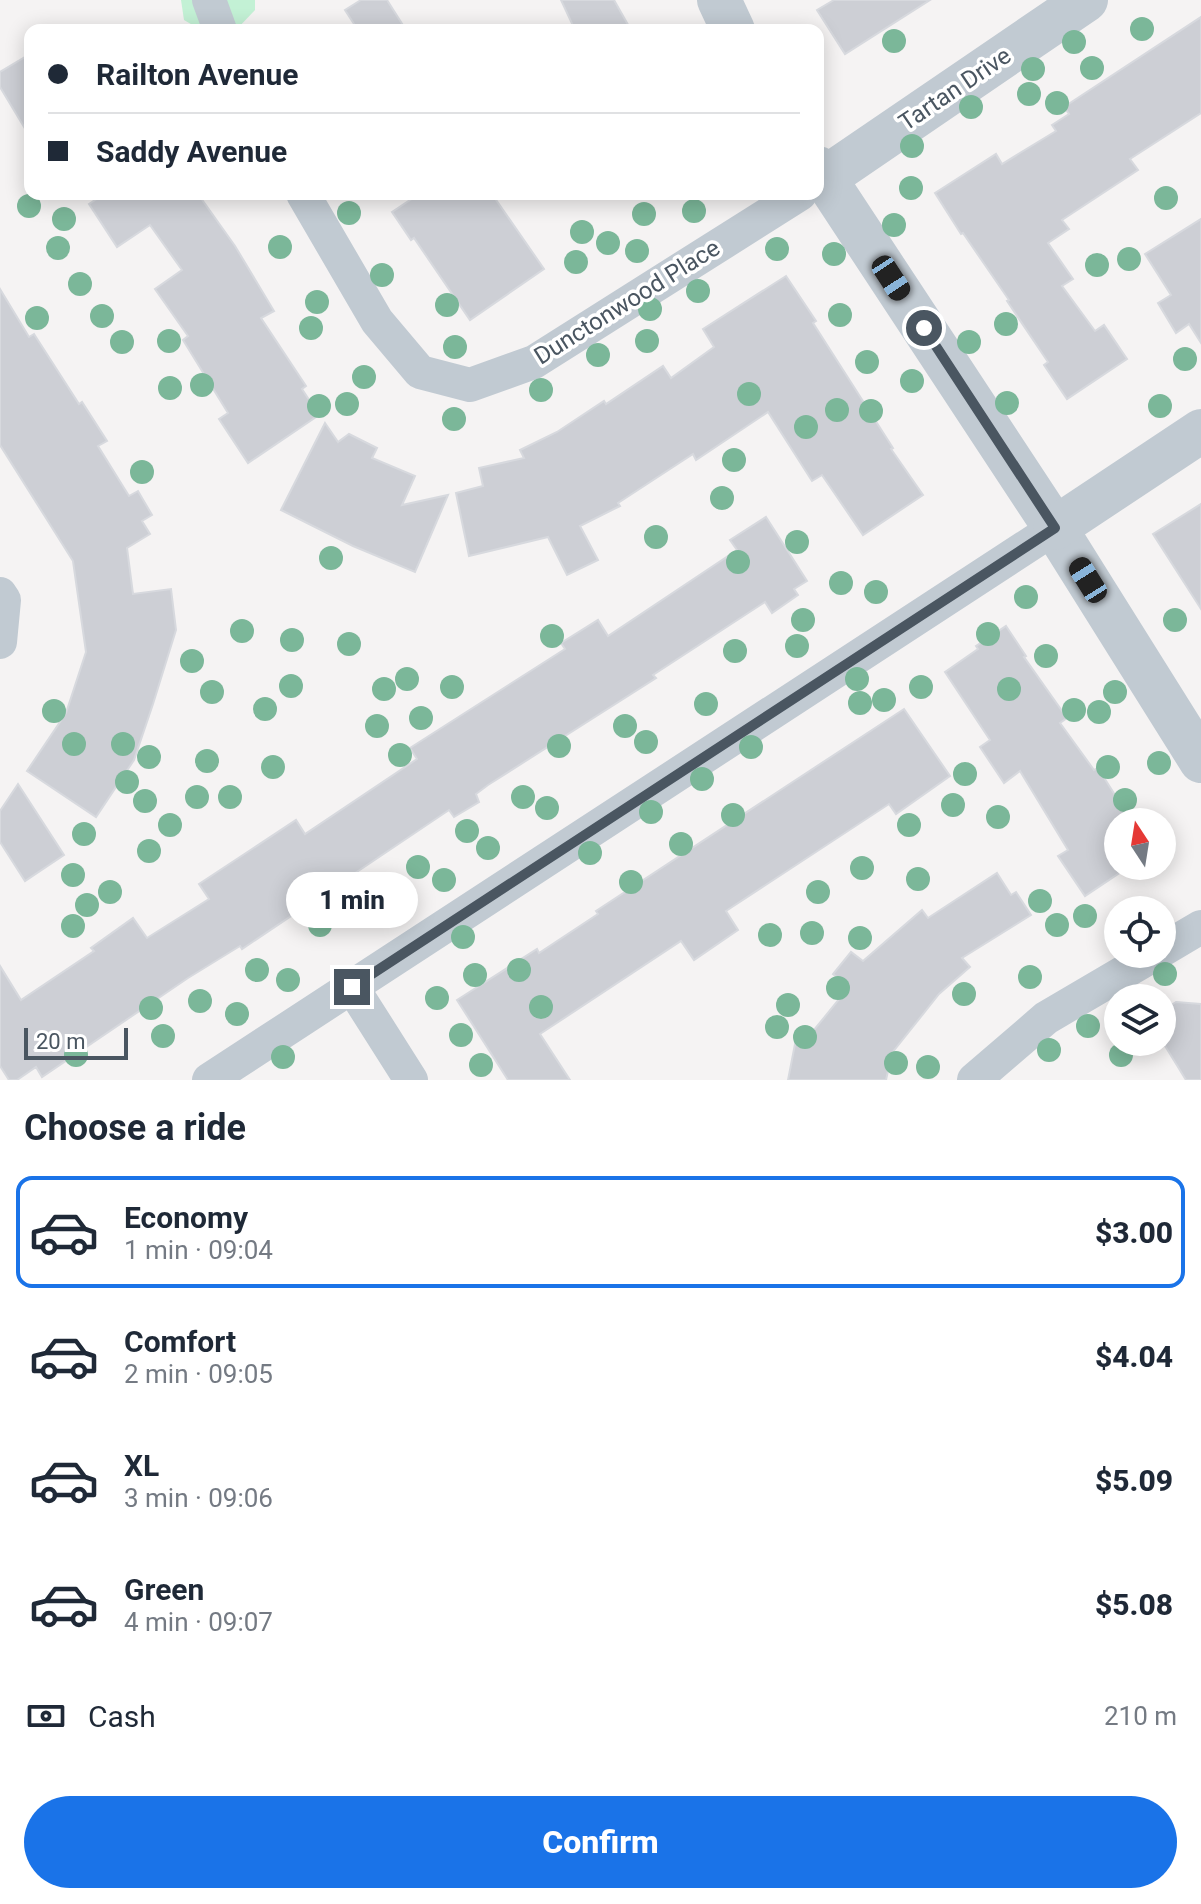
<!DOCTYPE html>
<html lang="en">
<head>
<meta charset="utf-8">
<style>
	:root { --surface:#fff; --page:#f6f6f7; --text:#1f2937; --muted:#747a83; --line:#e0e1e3; --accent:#1a73e8 }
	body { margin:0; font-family:Roboto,sans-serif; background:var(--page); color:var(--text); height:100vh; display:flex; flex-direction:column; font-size:30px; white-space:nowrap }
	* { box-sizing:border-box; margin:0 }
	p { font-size:26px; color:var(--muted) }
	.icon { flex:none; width:44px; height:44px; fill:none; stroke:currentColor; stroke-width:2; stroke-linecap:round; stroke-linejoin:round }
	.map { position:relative; height:1080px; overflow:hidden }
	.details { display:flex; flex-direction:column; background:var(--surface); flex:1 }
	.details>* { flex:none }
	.hud { position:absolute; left:24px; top:24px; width:800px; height:176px; border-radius:16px; box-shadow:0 4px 20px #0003; display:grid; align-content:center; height:176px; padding:0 24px; background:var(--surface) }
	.needle { width:52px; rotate:348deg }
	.controls { position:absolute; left:1104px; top:808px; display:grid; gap:16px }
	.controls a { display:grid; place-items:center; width:72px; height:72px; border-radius:50%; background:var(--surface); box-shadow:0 4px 20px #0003; font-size:40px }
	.scale { position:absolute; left:24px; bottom:20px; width:104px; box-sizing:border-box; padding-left:8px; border:4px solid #4a5661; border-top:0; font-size:22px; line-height:28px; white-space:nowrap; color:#4a5661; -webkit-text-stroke:6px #fff; paint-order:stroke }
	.end { position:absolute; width:36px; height:36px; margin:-18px; border:10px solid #4a5661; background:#fff; box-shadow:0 0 0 4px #fff }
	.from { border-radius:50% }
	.bubble { position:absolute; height:56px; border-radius:28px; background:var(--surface); box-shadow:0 4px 20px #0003; font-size:26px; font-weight:800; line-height:56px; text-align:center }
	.car { position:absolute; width:24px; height:48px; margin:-24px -12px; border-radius:10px; box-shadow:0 0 6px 2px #0007; background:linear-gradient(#222 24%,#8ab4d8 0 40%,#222 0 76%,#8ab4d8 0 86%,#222 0) }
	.hud b { display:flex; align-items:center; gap:28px; height:76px; font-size:30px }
	.hud b+b { border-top:2px solid var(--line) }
	.hud i { width:20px; height:20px; background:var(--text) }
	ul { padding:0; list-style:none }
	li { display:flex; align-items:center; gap:24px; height:112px; margin:0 16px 12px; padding:0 8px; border:4px solid transparent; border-radius:16px }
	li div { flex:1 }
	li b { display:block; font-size:30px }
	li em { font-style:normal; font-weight:800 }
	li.active { border-color:var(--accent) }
	li>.icon { width:72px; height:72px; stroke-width:1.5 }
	h2 { padding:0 24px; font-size:36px; line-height:96px }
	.pay { display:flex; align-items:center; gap:20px; height:88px; padding:0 24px; font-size:30px }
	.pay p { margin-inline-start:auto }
	.button { display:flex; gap:16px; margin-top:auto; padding:16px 24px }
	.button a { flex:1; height:92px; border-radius:48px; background:var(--accent); color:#fff; font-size:32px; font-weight:800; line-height:92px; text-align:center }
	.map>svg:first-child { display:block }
	.green { fill:#c3f1d5 }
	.building { fill:#cdcfd5; stroke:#d7d9de; stroke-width:2 }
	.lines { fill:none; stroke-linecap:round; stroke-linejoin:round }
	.minor { stroke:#c1cad2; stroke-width:34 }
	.tertiary { stroke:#c1cad2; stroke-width:44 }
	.tree { fill:#7bb799 }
	.route { stroke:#4a5661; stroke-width:10 }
	.labels { text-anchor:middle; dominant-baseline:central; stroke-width:7; stroke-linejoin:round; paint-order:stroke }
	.street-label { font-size:24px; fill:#4a5661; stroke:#fff }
</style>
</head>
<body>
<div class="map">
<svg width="1201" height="1080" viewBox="0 0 1201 1080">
	<rect width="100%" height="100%" fill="#f5f3f3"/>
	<path class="green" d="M181,0H255V10L236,30H201L184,20Z"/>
	<g class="building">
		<path d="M361,0H387L406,30H358L345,10Z"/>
		<path d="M561,0H614L631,30H575Z"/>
		<path d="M834,0H930L845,54L817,10Z"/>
		<path d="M1201,17V113L1130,159L1138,170L1062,220L1069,229L1048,243L1073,279L1062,286L1095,331L1104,325L1127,359L1067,399L1044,365L1048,362L1007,301L1009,300L963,233L961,234L935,193L996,154L1002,164L1056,131L1052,125L1069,114L1064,107Z"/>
		<path d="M30,54V137L0,87V72Z"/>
		<path d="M104,194H198L235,246L274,311L261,318L306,386L302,389L319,415L248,463L219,419L228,413L183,340L188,336L155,289L182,270L150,225L117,247L89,204Z"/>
		<path d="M419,194H492L544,269L470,320L414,238L411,240L392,212Z"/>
		<path d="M1201,219V343L1189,324L1176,333L1158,303L1171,295L1145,254Z"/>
		<path d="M786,276L816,321L813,323L893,448L891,449L923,495L863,535L822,475L812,481L768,412L696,460L693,454L618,503L620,506L580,526L598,560L567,575L548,537L469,556L456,493L483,486L479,468L524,458L520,450L557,432L604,401L606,404L663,366L671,378L714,347L703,329Z"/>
		<path d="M0,289L29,337L34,334L79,404L82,402L107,441L98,446L129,496L138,491L152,515L142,521L150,534L127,548L133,594L171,589L176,630L153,704L134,760L96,817L27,771L66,713L86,652L73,561L0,445Z"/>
		<path d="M325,423L338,442L349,434L377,448L372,458L415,476L402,505L448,495L415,572L353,546L281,510Z"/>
		<path d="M1201,504V609L1153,534Z"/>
		<path d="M766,517L807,581L794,589L798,595L772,613L765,602L653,675L656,678L488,785L476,794L479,802L454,817L449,810L242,949L240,946L188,978L42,1077L36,1067L17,1080H9L0,1066V966L21,1000L94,951L91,948L133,918L147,938L209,899L199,884L296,820L305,834L417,759L410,748L565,649L561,643L598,620L608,636L737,550L730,540Z"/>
		<path d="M1006,626L1026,656L1024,657L1067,718L1060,723L1094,770L1098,768L1132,822H1118V866H1130L1085,896L1058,856L1068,850L1020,771L1004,783L980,747L990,740L945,672L978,649L976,646Z"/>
		<path d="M904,709L950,776L896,814L889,804L726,911L738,930L694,960L681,941L540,1034L570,1080H508L457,1000L537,949L539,953L598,914L596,911Z"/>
		<path d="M18,784L64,855L25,881L0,842V811Z"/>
		<path d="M997,873L1011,895L1016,892L1031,915L962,958L970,967L939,994L892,1053L886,1080H788L796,1039L805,1041L849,987L833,974L851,952L863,961L922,910L928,918Z"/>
		<path d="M1176,1002L1201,1004V1080H1186L1162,1041V1011Z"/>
	</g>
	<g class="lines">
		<g class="minor">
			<path d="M209,0L220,30"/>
			<path d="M303,194L377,321L420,372L470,385L534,362L800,194"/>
			<path d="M0,594L4,600L0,642"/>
			<path d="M1162,950L1201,927"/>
			<path d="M352,987L411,1080"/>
			<path d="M209,1080L1055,528"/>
			<path d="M974,1080L1046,1018L1155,954"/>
		</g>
		<g class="tertiary">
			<path d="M719,0L733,30"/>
			<path d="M818,168L1055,528L1201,761"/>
			<path d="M825,178L1086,0"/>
			<path d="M1055,528L1201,431"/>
		</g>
	</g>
	<g class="tree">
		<circle cx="1142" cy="29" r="12"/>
		<circle cx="894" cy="41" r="12"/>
		<circle cx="1074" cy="42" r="12"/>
		<circle cx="1092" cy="68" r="12"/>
		<circle cx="1033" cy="69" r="12"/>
		<circle cx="1029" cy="94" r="12"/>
		<circle cx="1057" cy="103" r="12"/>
		<circle cx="971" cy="107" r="12"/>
		<circle cx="912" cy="146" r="12"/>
		<circle cx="911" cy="188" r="12"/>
		<circle cx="1166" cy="198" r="12"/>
		<circle cx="29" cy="206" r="12"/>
		<circle cx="694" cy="211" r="12"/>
		<circle cx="349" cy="213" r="12"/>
		<circle cx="644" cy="214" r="12"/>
		<circle cx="64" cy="219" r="12"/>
		<circle cx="894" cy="225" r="12"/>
		<circle cx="582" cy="232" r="12"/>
		<circle cx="608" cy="243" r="12"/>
		<circle cx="280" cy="247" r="12"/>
		<circle cx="58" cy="248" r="12"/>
		<circle cx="777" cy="249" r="12"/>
		<circle cx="637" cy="251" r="12"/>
		<circle cx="834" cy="254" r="12"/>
		<circle cx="1129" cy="259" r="12"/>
		<circle cx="576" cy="262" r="12"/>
		<circle cx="1097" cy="265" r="12"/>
		<circle cx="382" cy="275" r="12"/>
		<circle cx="80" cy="284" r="12"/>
		<circle cx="698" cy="291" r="12"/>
		<circle cx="317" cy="302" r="12"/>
		<circle cx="447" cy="305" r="12"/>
		<circle cx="650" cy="309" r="12"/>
		<circle cx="840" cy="315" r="12"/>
		<circle cx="102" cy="316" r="12"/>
		<circle cx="37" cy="318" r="12"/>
		<circle cx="1006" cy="324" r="12"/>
		<circle cx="311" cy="328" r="12"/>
		<circle cx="169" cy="341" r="12"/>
		<circle cx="647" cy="341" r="12"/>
		<circle cx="122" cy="342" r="12"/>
		<circle cx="969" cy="342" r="12"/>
		<circle cx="455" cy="347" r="12"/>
		<circle cx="598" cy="355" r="12"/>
		<circle cx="1185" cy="359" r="12"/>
		<circle cx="867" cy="362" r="12"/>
		<circle cx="364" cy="377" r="12"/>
		<circle cx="912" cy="381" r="12"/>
		<circle cx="202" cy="385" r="12"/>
		<circle cx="170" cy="388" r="12"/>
		<circle cx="541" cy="390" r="12"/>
		<circle cx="749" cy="394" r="12"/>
		<circle cx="1007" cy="403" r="12"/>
		<circle cx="347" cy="404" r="12"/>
		<circle cx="319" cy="406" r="12"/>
		<circle cx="1160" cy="406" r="12"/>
		<circle cx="837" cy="410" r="12"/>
		<circle cx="871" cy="411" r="12"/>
		<circle cx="454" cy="419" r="12"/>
		<circle cx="806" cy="427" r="12"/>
		<circle cx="734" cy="460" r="12"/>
		<circle cx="142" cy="472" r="12"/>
		<circle cx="722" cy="498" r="12"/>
		<circle cx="656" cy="537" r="12"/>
		<circle cx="797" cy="542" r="12"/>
		<circle cx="331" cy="558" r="12"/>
		<circle cx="738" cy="562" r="12"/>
		<circle cx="841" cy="583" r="12"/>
		<circle cx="876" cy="592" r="12"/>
		<circle cx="1026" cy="597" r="12"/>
		<circle cx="803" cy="620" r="12"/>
		<circle cx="1175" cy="620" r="12"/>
		<circle cx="242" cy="631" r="12"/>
		<circle cx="988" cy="634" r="12"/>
		<circle cx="552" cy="636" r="12"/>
		<circle cx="292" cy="640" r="12"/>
		<circle cx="349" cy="644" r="12"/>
		<circle cx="797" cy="646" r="12"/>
		<circle cx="735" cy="651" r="12"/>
		<circle cx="1046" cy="656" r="12"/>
		<circle cx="192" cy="661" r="12"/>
		<circle cx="407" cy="679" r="12"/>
		<circle cx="857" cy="679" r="12"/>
		<circle cx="291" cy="686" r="12"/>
		<circle cx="452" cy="687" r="12"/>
		<circle cx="921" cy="687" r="12"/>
		<circle cx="384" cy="689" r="12"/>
		<circle cx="1009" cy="689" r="12"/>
		<circle cx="212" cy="692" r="12"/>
		<circle cx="1115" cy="692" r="12"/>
		<circle cx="884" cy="700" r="12"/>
		<circle cx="860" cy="703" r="12"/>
		<circle cx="706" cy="704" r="12"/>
		<circle cx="265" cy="709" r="12"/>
		<circle cx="1074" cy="710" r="12"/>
		<circle cx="54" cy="711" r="12"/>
		<circle cx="1099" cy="712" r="12"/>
		<circle cx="421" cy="718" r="12"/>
		<circle cx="377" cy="726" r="12"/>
		<circle cx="625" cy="726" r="12"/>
		<circle cx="646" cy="742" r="12"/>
		<circle cx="74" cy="744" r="12"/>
		<circle cx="123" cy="744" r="12"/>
		<circle cx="559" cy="746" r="12"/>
		<circle cx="751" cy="747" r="12"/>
		<circle cx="400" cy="755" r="12"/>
		<circle cx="149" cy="757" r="12"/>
		<circle cx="207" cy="761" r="12"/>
		<circle cx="1159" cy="763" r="12"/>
		<circle cx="273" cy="767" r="12"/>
		<circle cx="1108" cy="767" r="12"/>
		<circle cx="965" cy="774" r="12"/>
		<circle cx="702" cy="779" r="12"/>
		<circle cx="127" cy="782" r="12"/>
		<circle cx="197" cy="797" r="12"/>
		<circle cx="230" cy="797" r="12"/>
		<circle cx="523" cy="797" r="12"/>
		<circle cx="1125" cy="800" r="12"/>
		<circle cx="145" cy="801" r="12"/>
		<circle cx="953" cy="805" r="12"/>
		<circle cx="547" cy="808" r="12"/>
		<circle cx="651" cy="812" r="12"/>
		<circle cx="733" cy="815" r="12"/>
		<circle cx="998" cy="817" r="12"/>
		<circle cx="170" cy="825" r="12"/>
		<circle cx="909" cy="825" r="12"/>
		<circle cx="467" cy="831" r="12"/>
		<circle cx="84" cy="834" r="12"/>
		<circle cx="681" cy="844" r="12"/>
		<circle cx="488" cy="848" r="12"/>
		<circle cx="149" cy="851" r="12"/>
		<circle cx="590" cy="853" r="12"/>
		<circle cx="418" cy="867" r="12"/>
		<circle cx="862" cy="868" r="12"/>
		<circle cx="73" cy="875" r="12"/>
		<circle cx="918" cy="879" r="12"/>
		<circle cx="444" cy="880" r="12"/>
		<circle cx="631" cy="882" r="12"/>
		<circle cx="110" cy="892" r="12"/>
		<circle cx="818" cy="892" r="12"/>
		<circle cx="368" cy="894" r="12"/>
		<circle cx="1040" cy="901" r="12"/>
		<circle cx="306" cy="902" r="12"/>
		<circle cx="87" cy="905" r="12"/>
		<circle cx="1085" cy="916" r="12"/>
		<circle cx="320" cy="925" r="12"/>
		<circle cx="1057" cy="925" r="12"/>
		<circle cx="73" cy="926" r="12"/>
		<circle cx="812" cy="933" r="12"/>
		<circle cx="770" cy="935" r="12"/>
		<circle cx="463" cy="937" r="12"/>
		<circle cx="860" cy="938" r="12"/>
		<circle cx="257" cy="970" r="12"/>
		<circle cx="519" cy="970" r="12"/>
		<circle cx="1165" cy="974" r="12"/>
		<circle cx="475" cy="975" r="12"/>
		<circle cx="1030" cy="977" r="12"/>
		<circle cx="288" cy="980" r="12"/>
		<circle cx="838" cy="988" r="12"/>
		<circle cx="964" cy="994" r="12"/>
		<circle cx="437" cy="998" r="12"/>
		<circle cx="200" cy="1001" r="12"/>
		<circle cx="788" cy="1005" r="12"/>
		<circle cx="541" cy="1007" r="12"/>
		<circle cx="151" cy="1008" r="12"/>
		<circle cx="237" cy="1014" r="12"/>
		<circle cx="1088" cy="1026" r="12"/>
		<circle cx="777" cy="1027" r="12"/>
		<circle cx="461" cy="1035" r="12"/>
		<circle cx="163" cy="1036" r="12"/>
		<circle cx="805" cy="1037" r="12"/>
		<circle cx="1049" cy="1050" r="12"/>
		<circle cx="76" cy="1055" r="12"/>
		<circle cx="1121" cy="1055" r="12"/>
		<circle cx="283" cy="1057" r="12"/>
		<circle cx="896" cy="1063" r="12"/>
		<circle cx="481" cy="1065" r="12"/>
		<circle cx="928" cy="1067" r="12"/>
	</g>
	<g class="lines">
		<path class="route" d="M352,987L1055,528L924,328"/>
	</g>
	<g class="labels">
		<g class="street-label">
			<text transform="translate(955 89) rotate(-34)">Tartan Drive</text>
			<text transform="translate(627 302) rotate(-32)">Dunctonwood Place</text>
		</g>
	</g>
</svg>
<div class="controls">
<a><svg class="needle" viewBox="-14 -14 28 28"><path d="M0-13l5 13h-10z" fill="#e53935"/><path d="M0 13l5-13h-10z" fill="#747a83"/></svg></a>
<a><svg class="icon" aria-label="locate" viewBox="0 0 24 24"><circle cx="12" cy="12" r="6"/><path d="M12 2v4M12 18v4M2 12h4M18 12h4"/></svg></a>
<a><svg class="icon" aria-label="layers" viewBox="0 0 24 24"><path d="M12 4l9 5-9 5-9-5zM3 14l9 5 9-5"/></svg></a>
</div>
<div class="scale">20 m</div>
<i class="end from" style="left:924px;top:328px"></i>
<i class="end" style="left:352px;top:987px"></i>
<div class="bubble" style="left:286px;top:872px;width:132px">1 min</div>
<i class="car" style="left:891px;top:278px;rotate:147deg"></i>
<i class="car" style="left:1088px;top:580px;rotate:328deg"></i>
<div class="hud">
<b><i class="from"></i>Railton Avenue</b>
<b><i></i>Saddy Avenue</b>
</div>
</div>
<section class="details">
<h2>Choose a ride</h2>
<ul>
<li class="active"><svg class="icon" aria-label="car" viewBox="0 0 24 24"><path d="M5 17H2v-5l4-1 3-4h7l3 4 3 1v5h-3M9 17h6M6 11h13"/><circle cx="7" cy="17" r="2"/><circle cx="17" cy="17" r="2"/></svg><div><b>Economy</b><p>1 min · 09:04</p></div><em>$3.00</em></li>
<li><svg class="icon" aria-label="car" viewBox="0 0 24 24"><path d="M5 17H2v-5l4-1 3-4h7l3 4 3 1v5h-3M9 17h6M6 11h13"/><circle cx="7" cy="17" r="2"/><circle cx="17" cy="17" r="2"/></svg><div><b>Comfort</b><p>2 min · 09:05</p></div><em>$4.04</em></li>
<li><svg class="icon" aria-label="car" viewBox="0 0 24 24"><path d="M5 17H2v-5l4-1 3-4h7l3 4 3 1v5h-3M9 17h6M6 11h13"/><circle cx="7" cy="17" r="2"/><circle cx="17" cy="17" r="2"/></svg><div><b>XL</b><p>3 min · 09:06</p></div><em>$5.09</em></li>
<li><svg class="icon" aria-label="car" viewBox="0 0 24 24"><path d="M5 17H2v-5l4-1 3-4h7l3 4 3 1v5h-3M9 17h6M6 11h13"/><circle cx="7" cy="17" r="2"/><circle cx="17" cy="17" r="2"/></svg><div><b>Green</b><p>4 min · 09:07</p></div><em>$5.08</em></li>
</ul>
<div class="pay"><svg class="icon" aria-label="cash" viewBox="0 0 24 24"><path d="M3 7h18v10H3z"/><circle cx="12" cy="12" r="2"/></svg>Cash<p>210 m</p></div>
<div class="button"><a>Confirm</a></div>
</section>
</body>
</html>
